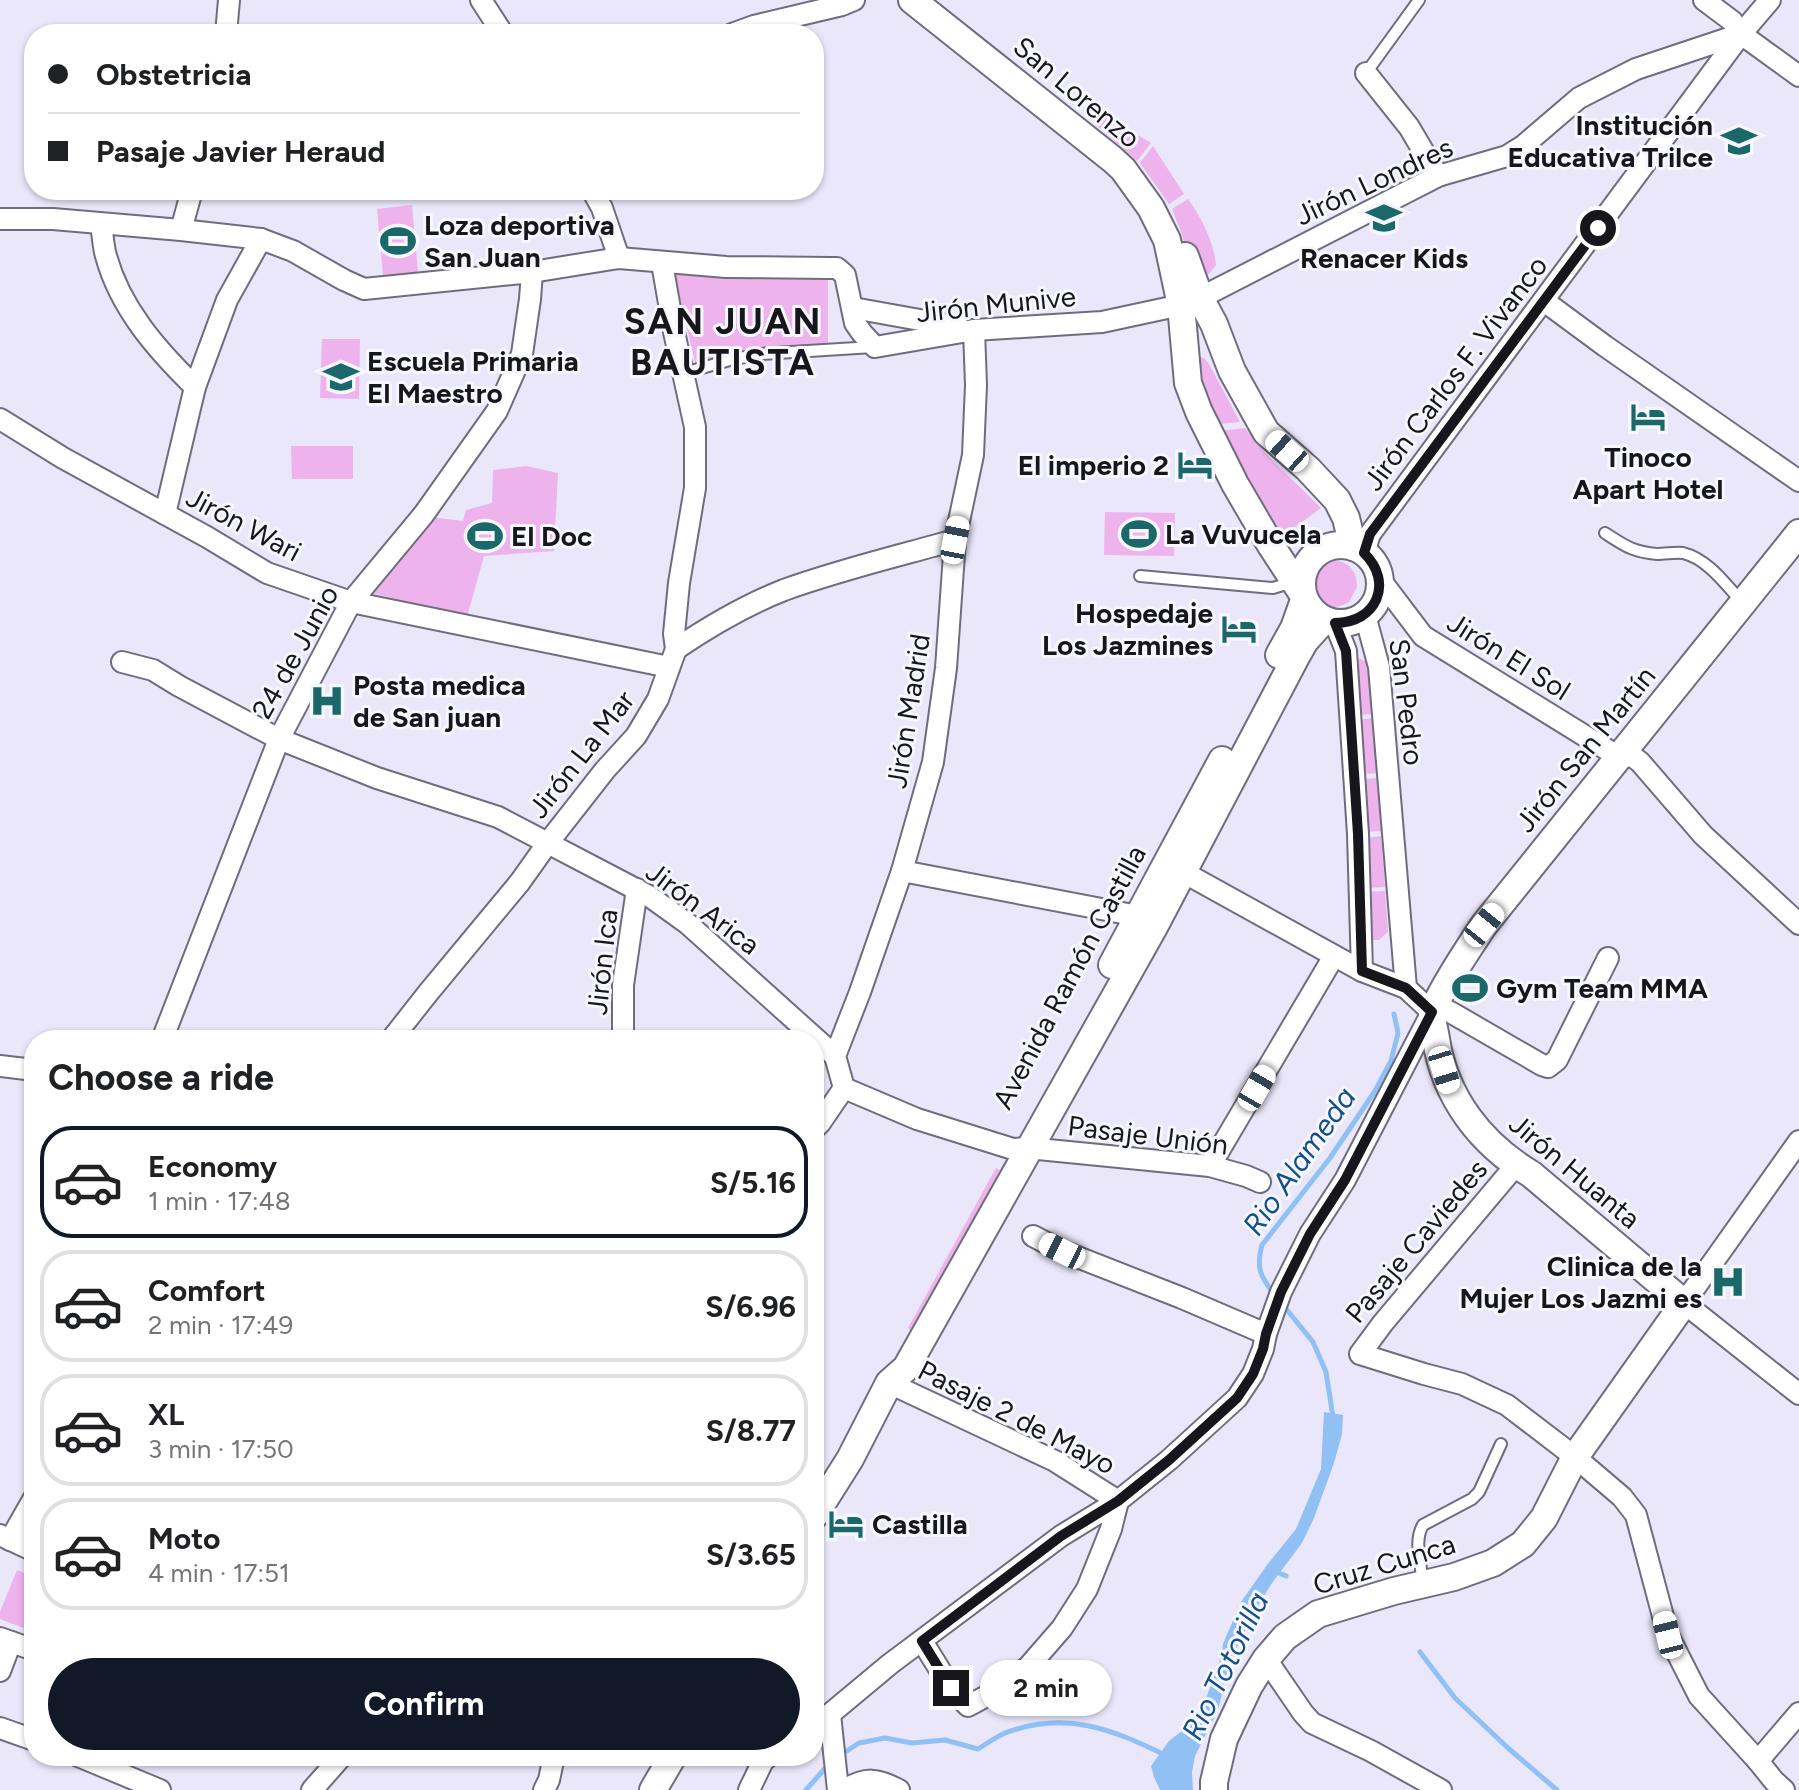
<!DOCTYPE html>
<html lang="en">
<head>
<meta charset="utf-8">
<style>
	:root { --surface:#fff; --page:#f2f2f2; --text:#202124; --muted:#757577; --line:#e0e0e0; --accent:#111827 }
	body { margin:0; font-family:Figtree,sans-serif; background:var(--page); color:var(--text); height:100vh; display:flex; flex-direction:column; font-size:30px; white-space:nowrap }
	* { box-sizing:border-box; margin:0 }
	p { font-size:26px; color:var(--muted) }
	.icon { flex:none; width:44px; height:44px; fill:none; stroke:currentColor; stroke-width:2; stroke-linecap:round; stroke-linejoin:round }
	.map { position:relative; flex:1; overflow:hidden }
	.drawer { position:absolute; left:24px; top:1030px; width:800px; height:736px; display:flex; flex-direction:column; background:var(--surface); border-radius:32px; box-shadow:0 2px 6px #0004 }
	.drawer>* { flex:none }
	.hud { position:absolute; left:24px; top:24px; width:800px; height:176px; border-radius:32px; box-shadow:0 2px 6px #0004; display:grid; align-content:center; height:176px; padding:0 24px; background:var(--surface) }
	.end { position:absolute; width:36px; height:36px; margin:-18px; border:10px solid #16161c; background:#fff; box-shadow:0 0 0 4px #fff }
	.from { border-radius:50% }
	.bubble { position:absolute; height:56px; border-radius:28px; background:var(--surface); box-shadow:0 2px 6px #0004; font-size:26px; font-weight:700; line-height:56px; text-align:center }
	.car { position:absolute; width:24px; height:48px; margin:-24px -12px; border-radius:10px; box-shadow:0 0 6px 2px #0007; background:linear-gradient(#fff 24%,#345 0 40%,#fff 0 76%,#345 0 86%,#fff 0) }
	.hud b { display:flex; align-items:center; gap:28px; height:76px; font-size:30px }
	.hud b+b { border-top:2px solid var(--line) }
	.hud i { width:20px; height:20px; background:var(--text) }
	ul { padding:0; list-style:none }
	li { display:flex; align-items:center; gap:24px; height:112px; margin:0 16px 12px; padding:0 8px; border:4px solid var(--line); border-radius:32px }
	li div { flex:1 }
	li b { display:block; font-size:30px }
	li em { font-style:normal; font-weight:700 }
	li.on { border-color:var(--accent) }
	li>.icon { width:72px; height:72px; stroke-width:1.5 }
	h2 { padding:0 24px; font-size:36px; line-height:96px }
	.button { display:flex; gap:16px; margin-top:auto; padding:16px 24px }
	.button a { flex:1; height:92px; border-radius:48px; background:var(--accent); color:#fff; font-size:32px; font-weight:700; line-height:92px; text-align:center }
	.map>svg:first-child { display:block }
	.green { fill:#eeb3ed }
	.water { fill:#91c0f5 }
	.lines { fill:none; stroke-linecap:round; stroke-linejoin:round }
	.stream { stroke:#91c0f5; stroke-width:5 }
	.service-casing { stroke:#6f6d7d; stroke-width:14 }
	.minor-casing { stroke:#6f6d7d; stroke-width:24 }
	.tertiary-casing { stroke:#6f6d7d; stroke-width:30 }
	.service { stroke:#fff; stroke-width:10 }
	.minor { stroke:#fff; stroke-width:20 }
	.tertiary { stroke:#fff; stroke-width:26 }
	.route { stroke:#16161c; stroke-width:10 }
	.labels { text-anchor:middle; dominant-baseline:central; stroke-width:6; stroke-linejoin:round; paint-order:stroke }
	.street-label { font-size:28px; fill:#16161c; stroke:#f6f6fd }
	.poi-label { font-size:28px; font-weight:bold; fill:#16161c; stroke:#f6f6fd; text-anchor:start }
	.water-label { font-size:30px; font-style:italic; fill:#134f8b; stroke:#f6f6fd }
	.district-label { font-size:36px; font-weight:bold; letter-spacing:2px; fill:#16161c; stroke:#f6f6fd }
</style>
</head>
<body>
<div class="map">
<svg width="1799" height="1790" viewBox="0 0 1799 1790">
	<rect width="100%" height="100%" fill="#e9e7f9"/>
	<g class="green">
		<path d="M1103,114L1151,143L1137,161L1095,124Z"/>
		<path d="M1153,146L1184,194L1169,204L1140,163Z"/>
		<path d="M1188,199C1201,217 1214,242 1216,265L1209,274H1202L1190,261L1180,229L1172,209Z"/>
		<path d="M412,205L418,272L383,276L377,209Z"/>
		<path d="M673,270L828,275V347L696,366Z"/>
		<path d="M322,339H360L359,399L320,398Z"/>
		<path d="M1196,356L1204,358L1209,364L1240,422L1208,425Z"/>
		<path d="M1245,428L1267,455L1321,508L1275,542L1211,432Z"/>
		<path d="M291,446H353V479H292Z"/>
		<path d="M526,466L558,473L554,551L484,556L467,617L368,592L430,517L463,521L466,510L492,503L493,470Z"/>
		<path d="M1105,512L1175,513L1174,556L1104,555Z"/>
		<path d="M1334,560C1349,562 1357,571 1357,587L1349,602C1312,624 1292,567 1334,560Z"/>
		<path d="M1360,659L1365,661L1369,666L1374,714L1357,715L1356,661Z"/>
		<path d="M1374,718L1380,773L1360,774L1357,720Z"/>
		<path d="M1379,778L1382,831L1365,832L1361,779Z"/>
		<path d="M1381,836L1385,887L1365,888V838Z"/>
		<path d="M1385,891L1388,932L1379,940H1371L1365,892Z"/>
		<path d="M996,1168L1000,1170L911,1331L908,1328Z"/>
		<path d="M17,1570L34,1577V1632L0,1619V1612Z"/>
	</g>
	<path class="water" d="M1324,1412L1343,1415L1342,1434L1334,1463L1314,1518L1302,1543L1272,1583L1256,1609L1236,1649L1227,1673L1218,1710L1195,1756L1192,1772L1193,1790H1160L1154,1777L1151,1766L1169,1741L1192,1723L1201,1712L1221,1657L1223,1644L1241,1602L1267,1565L1296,1529L1321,1469Z"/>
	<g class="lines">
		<g class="stream">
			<path d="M1274,1294C1260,1276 1256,1268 1262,1245L1330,1158L1375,1091L1391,1061L1398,1033L1394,1014"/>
			<path d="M1283,1305L1313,1342L1326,1372L1333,1417"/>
			<path d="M1272,1570L1286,1576"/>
			<path d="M1420,1652L1455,1698L1508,1748L1557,1790"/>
			<path d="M839,1756L859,1743L885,1738L912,1743L945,1740L978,1749C986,1744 996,1737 1005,1733C1066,1710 1112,1729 1167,1756"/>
			<path d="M806,1790L828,1765"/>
		</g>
		<g class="service-casing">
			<g id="service">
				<path d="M1366,73L1419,0"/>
				<path d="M684,373L730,360L760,354L873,347"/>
				<path d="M1605,533C1625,546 1633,552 1657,554C1666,554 1675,552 1683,553C1708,559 1726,585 1742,602"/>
				<path d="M1140,576L1273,588L1293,582"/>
				<path d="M1422,1581C1422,1563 1413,1542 1423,1525L1472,1499L1479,1492L1501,1444"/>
			</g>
		</g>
		<g class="minor-casing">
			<g id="minor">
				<path d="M481,0L503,34"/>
				<path d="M1704,0L1732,21L1741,34L1799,76"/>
				<path d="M226,34L229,0"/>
				<path d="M732,34L754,26L842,5L854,0"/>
				<path d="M1366,73L1409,127L1438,176"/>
				<path d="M592,190L602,208L619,258"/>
				<path d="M0,219H53L181,230L261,239L293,251L344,280L364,289L532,272L619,258L726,267L830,268H837L845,275L855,323L862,333L875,347L974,330L1102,322L1181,305L1200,298L1438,176L1507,156L1523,146L1579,98L1636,69L1741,34"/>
				<path d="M101,225C103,235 103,246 106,256C120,308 157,350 195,387"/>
				<path d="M181,230L192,190"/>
				<path d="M1544,301L1605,346L1799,481"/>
				<path d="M853,308L959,327"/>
				<path d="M0,419L63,458L207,537L267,573L351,602L669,667"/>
				<path d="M165,514L195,387L227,300L261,239"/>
				<path d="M1364,553L1370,534L1741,34L1770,0"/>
				<path d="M1379,578L1423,636L1619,757L1632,756L1640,762L1703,835L1799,924"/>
				<path d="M1365,615L1379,667L1406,988"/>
				<path d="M1335,623L1346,651L1358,834L1362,971"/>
				<path d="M676,649C710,626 746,605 784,590C839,570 898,556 955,540"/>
				<path d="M122,662L153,670L179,686L279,739L377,778L498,817L649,896L688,924L835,1056"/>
				<path d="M902,871L1138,916"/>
				<path d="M1436,1005L1452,1013L1542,1065L1548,1067L1557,1060L1608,958"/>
				<path d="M162,1040L279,739L351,602L424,514L497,411L522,354L530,299L532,272"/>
				<path d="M391,1040L428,993L520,882L547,844L605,770L636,736L658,699L676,649L674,634L679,583L695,488V427L674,332L662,263"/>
				<path d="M623,1040V985L637,889"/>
				<path d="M0,1066L34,1070"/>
				<path d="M844,1088L835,1056L860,992L902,871L933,762L946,668L955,540L973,455L976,385L974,330"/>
				<path d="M844,1088L917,1119L1013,1149L1028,1148L1210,1166L1246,1176L1260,1182"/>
				<path d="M814,1129L820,1123L844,1088"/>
				<path d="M1799,1141L1684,1303L1799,1394"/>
				<path d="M1516,1165L1383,1323L1360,1354L1424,1374L1462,1384L1507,1405L1575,1457L1622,1497L1636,1515L1668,1635L1699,1696L1758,1761L1774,1781L1784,1790"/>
				<path d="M1210,1166L1334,956"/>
				<path d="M1033,1236L1062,1251L1182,1298L1266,1334"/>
				<path d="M889,1383L1055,1461L1118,1501"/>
				<path d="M0,1535L34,1551"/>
				<path d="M10,1540L34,1498"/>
				<path d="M0,1638L34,1650"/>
				<path d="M922,1641L951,1688L968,1706L992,1693L1028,1667L1062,1628L1087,1589L1111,1529L1118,1501"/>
				<path d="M1266,1659L1303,1713L1312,1723L1371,1751L1441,1790"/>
				<path d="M0,1671L11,1642"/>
				<path d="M830,1714L838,1790"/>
				<path d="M814,1724L830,1714L890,1664L1061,1536L1118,1501L1169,1460L1237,1398L1253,1374L1263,1349L1266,1334L1281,1292L1310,1234L1345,1180L1432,1012L1406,988L1362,971L1183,872"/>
				<path d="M0,1728L34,1740"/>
				<path d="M78,1756L160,1790"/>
				<path d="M1758,1761L1799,1713"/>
				<path d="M312,1790L342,1756"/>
				<path d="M544,1790L549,1780L554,1756"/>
				<path d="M749,1790L763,1761L769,1756"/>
				<path d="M844,1790C866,1777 877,1778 899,1790"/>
			</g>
		</g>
		<g class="tertiary-casing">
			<g id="tertiary">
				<path d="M912,0L1112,159L1123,169L1151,208L1167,240L1181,305L1188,383L1199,412L1235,484L1270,544L1302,593"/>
				<path d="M1185,256L1200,298L1214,324L1232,371L1266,432L1308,469L1337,500L1346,518L1353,547"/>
				<circle cx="1341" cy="584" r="39"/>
				<path d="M1279,655L1294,628L1304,600"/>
				<path d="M1112,965L1222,760"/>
				<path d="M814,1516L850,1459L889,1383L906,1368L1153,929L1297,655L1305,641L1324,620"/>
				<path d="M653,1790L673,1756"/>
				<path d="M1214,1790V1782L1224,1739L1249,1686L1266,1659L1285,1637L1318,1614L1394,1591L1454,1577L1493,1563L1523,1544L1544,1518L1575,1457L1684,1303L1531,1174C1481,1144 1445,1098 1436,1039C1435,1031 1432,1022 1432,1015C1433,1001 1474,940 1484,925L1799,533"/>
			</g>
		</g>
		<use href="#service" class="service"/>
		<use href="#minor" class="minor"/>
		<use href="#tertiary" class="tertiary"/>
	</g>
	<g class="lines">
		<path class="route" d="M951,1688L922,1641L1061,1536L1118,1501L1169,1460L1237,1398L1253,1374L1263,1349L1266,1334L1281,1292L1310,1234L1345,1180L1432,1012L1406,988L1362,971L1358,834L1346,651L1335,623C1377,623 1394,582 1364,553L1370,534L1598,228"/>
	</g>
	<defs>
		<g id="school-bare" transform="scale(2.76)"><path d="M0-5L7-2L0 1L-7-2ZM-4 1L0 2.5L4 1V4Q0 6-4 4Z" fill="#1a6869" stroke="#f6f6fd" stroke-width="2.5" paint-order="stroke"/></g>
		<g id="stadium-bare" transform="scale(2.76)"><path d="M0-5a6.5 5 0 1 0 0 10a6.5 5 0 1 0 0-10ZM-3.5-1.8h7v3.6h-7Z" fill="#1a6869" stroke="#f6f6fd" stroke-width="2.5" paint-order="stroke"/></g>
		<g id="hotel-bare" transform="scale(2.76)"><path d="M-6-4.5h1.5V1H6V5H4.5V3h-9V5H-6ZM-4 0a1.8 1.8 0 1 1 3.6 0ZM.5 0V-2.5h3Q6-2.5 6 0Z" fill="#1a6869" stroke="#f6f6fd" stroke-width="2.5" paint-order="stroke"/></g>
		<g id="hospital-bare" transform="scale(2.76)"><path d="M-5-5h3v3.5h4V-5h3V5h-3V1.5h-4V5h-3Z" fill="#1a6869" stroke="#f6f6fd" stroke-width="2.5" paint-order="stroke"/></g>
	</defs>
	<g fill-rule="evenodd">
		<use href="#school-bare" x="1739" y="141"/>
		<use href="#school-bare" x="1384" y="218"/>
		<use href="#stadium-bare" x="398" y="241"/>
		<use href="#school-bare" x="341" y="377"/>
		<use href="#hotel-bare" x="1648" y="417"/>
		<use href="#hotel-bare" x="1195" y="465"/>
		<use href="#stadium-bare" x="1139" y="534"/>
		<use href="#stadium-bare" x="485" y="536"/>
		<use href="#hotel-bare" x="1239" y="629"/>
		<use href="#hospital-bare" x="327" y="701"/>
		<use href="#stadium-bare" x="1470" y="988"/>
		<use href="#hospital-bare" x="1728" y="1282"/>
		<use href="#hotel-bare" x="846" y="1524"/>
	</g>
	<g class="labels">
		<g class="street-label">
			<text transform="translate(1077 92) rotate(40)">San Lorenzo</text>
			<text transform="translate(1374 181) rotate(-25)">Jirón Londres</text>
			<text transform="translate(996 304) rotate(-6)">Jirón Munive</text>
			<text transform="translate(1455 373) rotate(-53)">Jirón Carlos F. Vivanco</text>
			<text transform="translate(244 524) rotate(28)">Jirón Wari</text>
			<text transform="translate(295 652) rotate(-61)">24 de Junio</text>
			<text transform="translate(1509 656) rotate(32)">Jirón El Sol</text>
			<text transform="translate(1407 702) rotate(83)">San Pedro</text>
			<text transform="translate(908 711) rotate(-81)">Jirón Madrid</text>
			<text transform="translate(1585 749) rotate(-51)">Jirón San Martín</text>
			<text transform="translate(581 754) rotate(-52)">Jirón La Mar</text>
			<text transform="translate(703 908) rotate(37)">Jirón Arica</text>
			<text transform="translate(602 962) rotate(-84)">Jirón Ica</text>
			<text transform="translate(1069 977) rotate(-62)">Avenida Ramón Castilla</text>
			<text transform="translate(1148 1135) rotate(7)">Pasaje Unión</text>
			<text transform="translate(1575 1171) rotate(40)">Jirón Huanta</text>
			<text transform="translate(1416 1241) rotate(-50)">Pasaje Caviedes</text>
			<text transform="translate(1017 1417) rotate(27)">Pasaje 2 de Mayo</text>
			<text transform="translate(1384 1564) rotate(-17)">Cruz Cunca</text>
		</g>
		<g class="poi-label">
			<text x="1713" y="125" text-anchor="end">Institución<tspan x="1713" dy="32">Educativa Trilce</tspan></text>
			<text x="424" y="225">Loza deportiva<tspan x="424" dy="32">San Juan</tspan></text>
			<text x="1384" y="258" text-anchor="middle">Renacer Kids</text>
			<text x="367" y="361">Escuela Primaria<tspan x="367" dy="32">El Maestro</tspan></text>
			<text x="1648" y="457" text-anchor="middle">Tinoco<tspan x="1648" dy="32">Apart Hotel</tspan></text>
			<text x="1169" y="465" text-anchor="end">El imperio 2</text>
			<text x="1165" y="534">La Vuvucela</text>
			<text x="511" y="536">El Doc</text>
			<text x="1213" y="613" text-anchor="end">Hospedaje<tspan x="1213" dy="32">Los Jazmines</tspan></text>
			<text x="353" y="685">Posta medica<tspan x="353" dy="32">de San juan</tspan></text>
			<text x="1496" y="988">Gym Team MMA</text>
			<text x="1702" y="1266" text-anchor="end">Clinica de la<tspan x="1702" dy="32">Mujer Los Jazmi es</tspan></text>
			<text x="872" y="1524">Castilla</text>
		</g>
		<g class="water-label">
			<text transform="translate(1299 1161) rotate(-55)">Rio Alameda</text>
			<text transform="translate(1225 1666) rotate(-64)">Rio Totorilla</text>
		</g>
		<g class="district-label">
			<text x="723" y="321">SAN JUAN<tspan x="723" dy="41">BAUTISTA</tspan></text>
		</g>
	</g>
</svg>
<i class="end from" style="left:1598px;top:228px"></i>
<i class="end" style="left:951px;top:1688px"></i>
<div class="bubble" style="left:980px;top:1660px;width:132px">2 min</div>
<i class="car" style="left:1287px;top:451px;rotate:312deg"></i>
<i class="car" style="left:955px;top:540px;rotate:11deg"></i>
<i class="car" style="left:1484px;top:925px;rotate:39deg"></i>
<i class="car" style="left:1444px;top:1070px;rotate:163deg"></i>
<i class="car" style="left:1257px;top:1088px;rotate:30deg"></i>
<i class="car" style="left:1062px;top:1251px;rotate:296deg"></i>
<i class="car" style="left:1668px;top:1635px;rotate:346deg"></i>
<div class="hud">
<b><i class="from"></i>Obstetricia</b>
<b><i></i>Pasaje Javier Heraud</b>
</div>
<section class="drawer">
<h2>Choose a ride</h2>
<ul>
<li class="on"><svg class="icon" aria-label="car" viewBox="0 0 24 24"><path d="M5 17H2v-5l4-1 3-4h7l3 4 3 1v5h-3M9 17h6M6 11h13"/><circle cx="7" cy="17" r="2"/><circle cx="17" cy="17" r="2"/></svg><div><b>Economy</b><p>1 min · 17:48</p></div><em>S/5.16</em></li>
<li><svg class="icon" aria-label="car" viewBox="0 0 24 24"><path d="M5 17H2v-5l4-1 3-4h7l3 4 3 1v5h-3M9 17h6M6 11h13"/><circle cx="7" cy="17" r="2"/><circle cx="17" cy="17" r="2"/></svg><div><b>Comfort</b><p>2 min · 17:49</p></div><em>S/6.96</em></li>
<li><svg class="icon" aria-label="car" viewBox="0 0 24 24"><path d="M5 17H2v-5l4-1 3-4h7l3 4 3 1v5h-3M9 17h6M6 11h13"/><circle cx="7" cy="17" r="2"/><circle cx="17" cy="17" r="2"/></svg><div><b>XL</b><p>3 min · 17:50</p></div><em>S/8.77</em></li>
<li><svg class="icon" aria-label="car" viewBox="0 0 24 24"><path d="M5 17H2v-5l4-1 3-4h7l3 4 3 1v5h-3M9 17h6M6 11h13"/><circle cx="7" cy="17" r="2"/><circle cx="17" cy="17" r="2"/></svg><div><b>Moto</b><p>4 min · 17:51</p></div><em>S/3.65</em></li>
</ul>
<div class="button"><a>Confirm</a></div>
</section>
</div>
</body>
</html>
